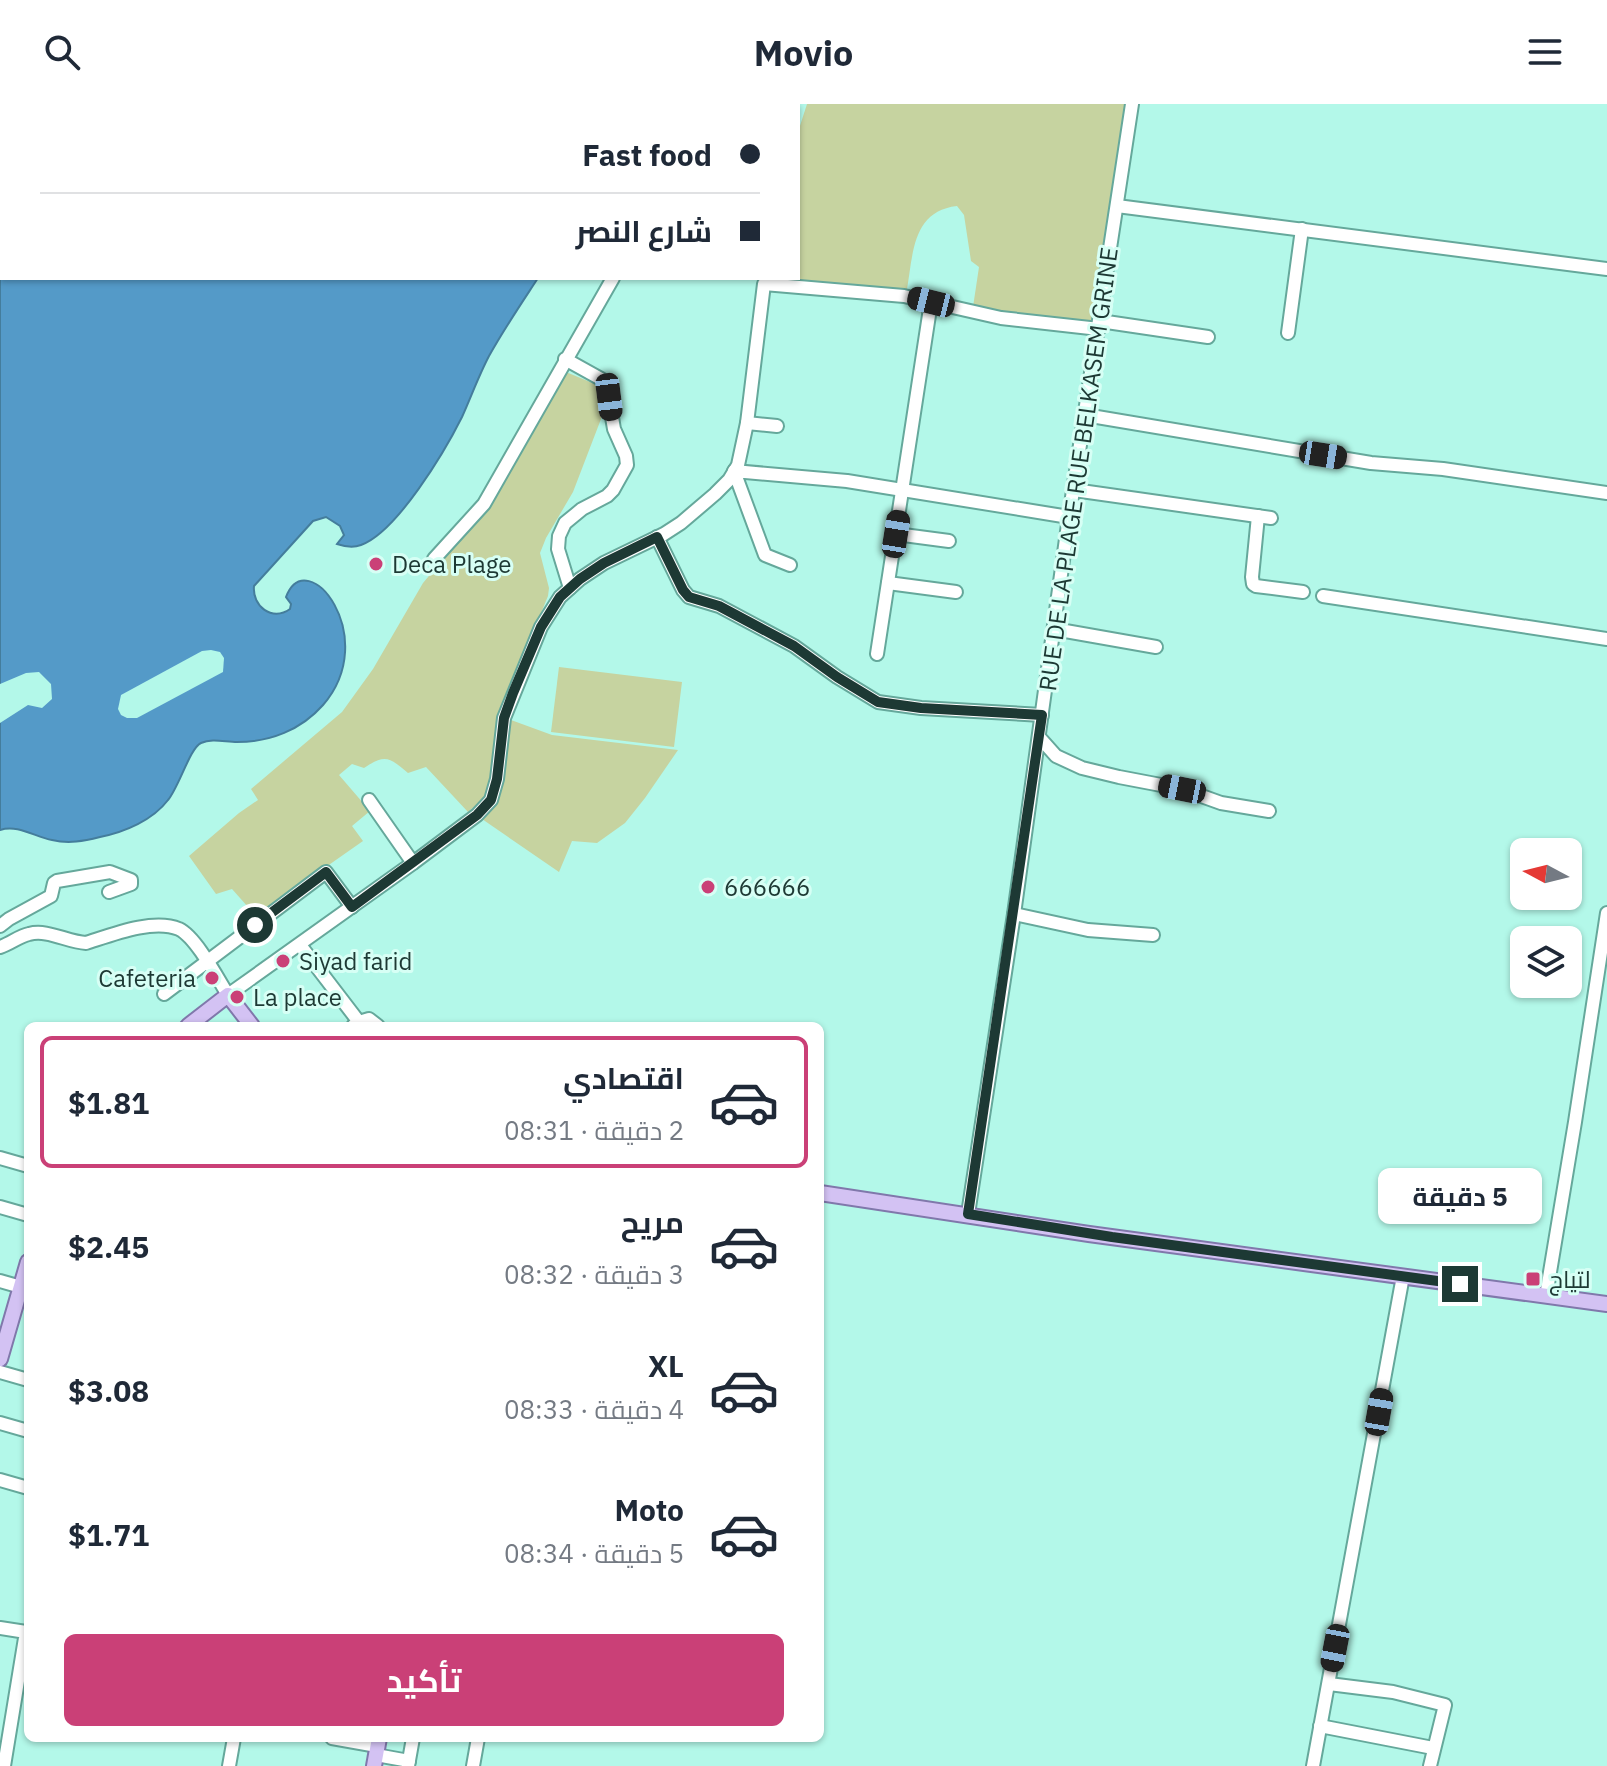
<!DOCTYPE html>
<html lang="ar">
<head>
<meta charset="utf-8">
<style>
	:root { --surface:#fff; --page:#f2f2f3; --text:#1f2937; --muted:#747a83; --line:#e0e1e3; --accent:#ca4077 }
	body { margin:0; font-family:"IBM Plex Sans",Cairo,sans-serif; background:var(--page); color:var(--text); direction:rtl; height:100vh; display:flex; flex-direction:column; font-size:30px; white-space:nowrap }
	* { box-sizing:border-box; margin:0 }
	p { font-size:26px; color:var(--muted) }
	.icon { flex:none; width:44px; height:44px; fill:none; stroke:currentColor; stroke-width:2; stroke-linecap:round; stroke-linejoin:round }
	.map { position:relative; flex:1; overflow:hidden; direction:ltr }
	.details { position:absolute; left:24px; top:918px; width:800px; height:720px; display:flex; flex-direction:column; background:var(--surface); border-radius:12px; box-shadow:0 2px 6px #0004; direction:rtl }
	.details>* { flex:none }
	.banner { position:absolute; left:0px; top:0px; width:800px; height:176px; box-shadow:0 2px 6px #0004; direction:rtl; display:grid; align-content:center; height:176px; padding:0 40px; background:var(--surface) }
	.needle { width:52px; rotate:277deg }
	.controls { position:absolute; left:1510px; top:734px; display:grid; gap:16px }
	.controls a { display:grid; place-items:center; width:72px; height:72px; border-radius:12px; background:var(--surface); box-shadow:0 2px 6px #0004; font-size:40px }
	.end { position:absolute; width:36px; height:36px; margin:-18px; border:10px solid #1d3934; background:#fff; box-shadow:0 0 0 4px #fff }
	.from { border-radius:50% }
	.bubble { position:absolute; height:56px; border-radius:12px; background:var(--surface); box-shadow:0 2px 6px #0004; font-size:26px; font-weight:700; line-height:56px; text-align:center; direction:rtl }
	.car { position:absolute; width:24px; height:48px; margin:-24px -12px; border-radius:10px; box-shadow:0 0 6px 2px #0007; background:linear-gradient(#222 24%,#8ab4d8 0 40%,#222 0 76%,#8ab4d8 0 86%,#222 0) }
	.banner b { display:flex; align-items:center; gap:28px; height:76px; font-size:30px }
	.banner b+b { border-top:2px solid var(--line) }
	.banner i { width:20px; height:20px; background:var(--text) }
	ul { padding:14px 0 0; list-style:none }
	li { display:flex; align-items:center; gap:24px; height:132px; margin:0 16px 12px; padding:0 24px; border:4px solid transparent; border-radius:12px }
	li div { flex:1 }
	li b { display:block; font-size:30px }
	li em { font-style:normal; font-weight:700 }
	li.selected { border-color:var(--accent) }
	li>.icon { width:72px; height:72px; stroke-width:1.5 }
	.button { display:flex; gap:16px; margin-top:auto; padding:16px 40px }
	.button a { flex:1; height:92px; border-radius:12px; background:var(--accent); color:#fff; font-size:32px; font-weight:700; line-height:92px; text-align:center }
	header { display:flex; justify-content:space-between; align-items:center; height:104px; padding:0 40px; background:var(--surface); font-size:36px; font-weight:700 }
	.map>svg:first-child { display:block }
	.green { fill:#c6d3a0 }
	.water { fill:#549ac8; stroke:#447d9c; stroke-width:2 }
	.pier { fill:#b3f8e9 }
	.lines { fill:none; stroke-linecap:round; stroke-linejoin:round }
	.minor-casing { stroke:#65a89b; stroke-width:16 }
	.major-casing { stroke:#8078ab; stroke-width:18 }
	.minor { stroke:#fff; stroke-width:12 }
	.major { stroke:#d3c2f3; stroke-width:14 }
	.route { stroke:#1d3934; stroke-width:10 }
	.poi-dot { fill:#ca4077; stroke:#d7fff5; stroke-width:3 }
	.labels { text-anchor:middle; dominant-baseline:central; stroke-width:6; stroke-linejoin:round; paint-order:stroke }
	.street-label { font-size:24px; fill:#1d3934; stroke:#d7fff5 }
	.poi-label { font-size:24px; fill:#1d3934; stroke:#d7fff5; text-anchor:start }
</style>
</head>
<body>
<header><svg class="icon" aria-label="menu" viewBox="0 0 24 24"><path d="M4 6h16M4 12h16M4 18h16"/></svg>Movio<svg class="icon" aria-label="search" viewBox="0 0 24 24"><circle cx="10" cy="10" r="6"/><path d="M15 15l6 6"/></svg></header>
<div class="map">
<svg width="1607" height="1662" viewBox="0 0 1607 1662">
	<rect width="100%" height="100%" fill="#b3f8e9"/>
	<g class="green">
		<path d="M807,0H1129L1093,218L973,203L979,163L971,157L964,111L957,102C912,107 913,151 907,185L773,176L769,174H798V28Z"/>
		<path d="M566,268L595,280L606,302L573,388L546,434L540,449L549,484L548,492L496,619L491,675L487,687L483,695L468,708L426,663L408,669C389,653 385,650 364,664L352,660L339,671L370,707L352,722L363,737L256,812L232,785L216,790L189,752L239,709L258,696L251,685L342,608L373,565L423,479L475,417L549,291L560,279Z"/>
		<path d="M559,563L682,578L674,643L551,628Z"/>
		<path d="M511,616L552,631L678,646L645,694L625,719L597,739L572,737L559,768L482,715L498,695L503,677Z"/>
	</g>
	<path class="water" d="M0,0H636L635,2H2V174H538C521,200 504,225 489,252C479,271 471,293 462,313C445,347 397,428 361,441C353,444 346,443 337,440L344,431L340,422L326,413L313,417L254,482C252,502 272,518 290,505L291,500L286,493C307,438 382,533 323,601C301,626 270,638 237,638C225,638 212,634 201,639C190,644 179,683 168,696C153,716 125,728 100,733C84,737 69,740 52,736C35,733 18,720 0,726Z"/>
	<g class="pier">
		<path d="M211,546L220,548L224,554L223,568L137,614H127L121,611L118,605L121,591L202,547Z"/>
		<path d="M39,568L51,580L52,595L42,604L28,601L0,619V580L26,569Z"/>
	</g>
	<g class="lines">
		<g class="minor-casing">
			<g id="minor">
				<path d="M701,0V2"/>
				<path d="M754,2V0"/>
				<path d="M1117,102L1607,165"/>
				<path d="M1100,217L1208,233"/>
				<path d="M1288,229L1302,125"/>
				<path d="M565,255L601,275L607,284L614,325L626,352L627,361L613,386L607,392L582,405L565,419L559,432L558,445L570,484"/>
				<path d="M1085,311L1371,359L1443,365L1607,389"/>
				<path d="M747,319L777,322"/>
				<path d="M1074,386L1271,414"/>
				<path d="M1258,412L1252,473L1253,480L1256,482L1303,488"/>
				<path d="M896,430L949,437"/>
				<path d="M657,433L683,486L689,493L719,502L794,542L837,573L878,598L921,604L1042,611"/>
				<path d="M434,455L484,400L613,174"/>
				<path d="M790,461L765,451L734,367L847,377L1069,413"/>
				<path d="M888,479L956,488"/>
				<path d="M1323,492L1607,535"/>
				<path d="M1054,525L1156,543"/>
				<path d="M877,550L931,198"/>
				<path d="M1039,633L1056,652L1082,664L1119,673L1182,685L1221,699L1269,707"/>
				<path d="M369,696L413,759"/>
				<path d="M1014,810L1088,826L1153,831"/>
				<path d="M0,822L9,815L51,792L54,779L57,777L110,768L131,776V780L109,788"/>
				<path d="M300,841L359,918L353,922"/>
				<path d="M0,843C10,840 19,832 29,830C48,825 67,838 86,839C111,831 153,814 179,825C196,833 218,875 228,891L413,759L477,711L491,696L497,675L504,614L541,523L560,493L580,475L604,459L664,430L681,419L715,390L729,376L738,361L747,319L764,180L904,192L1001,214L1099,225"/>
				<path d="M164,890L326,768L352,803"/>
				<path d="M359,918L369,915L378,922"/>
				<path d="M0,1054L28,1062"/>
				<path d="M0,1103L28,1111"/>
				<path d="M968,1110L1014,810L1069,413L1132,0"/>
				<path d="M0,1177L21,1183"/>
				<path d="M1546,1192L1575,1018L1607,809"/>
				<path d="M0,1268L28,1276"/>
				<path d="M0,1319L28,1327"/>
				<path d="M0,1376L28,1384"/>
				<path d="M0,1524L26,1528L4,1662"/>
				<path d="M1329,1580L1393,1588L1445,1601L1430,1662"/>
				<path d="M1320,1622L1433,1644"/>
				<path d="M332,1634L377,1642"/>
				<path d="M376,1651L409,1657"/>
				<path d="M229,1662L234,1634"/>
				<path d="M408,1662L413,1634"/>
				<path d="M473,1662L478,1634"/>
				<path d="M1313,1662L1403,1172"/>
			</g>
		</g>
		<g class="major-casing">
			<g id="major">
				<path d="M188,922L228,891L252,922"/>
				<path d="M820,1089L1089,1130L1607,1200"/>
				<path d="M0,1255L28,1158"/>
				<path d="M374,1662L379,1634"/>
			</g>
		</g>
		<use href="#minor" class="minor"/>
		<use href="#major" class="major"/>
	</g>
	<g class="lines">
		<path class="route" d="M255,821L326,768L352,803L477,711L491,696L497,675L504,614L513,589L541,523L560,493L580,475L604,459L657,433L683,486L689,493L719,502L794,542L837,573L878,598L921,604L1042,611L968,1110L1112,1133L1460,1180"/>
	</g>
	<g class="poi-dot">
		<circle cx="376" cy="460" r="8"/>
		<circle cx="708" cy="783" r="8"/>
		<circle cx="283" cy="857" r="8"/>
		<circle cx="212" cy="874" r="8"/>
		<circle cx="237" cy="893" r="8"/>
		<rect x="1525" y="1167" width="16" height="16" rx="4"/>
	</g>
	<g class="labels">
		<g class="street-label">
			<text transform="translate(1078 365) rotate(-82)">RUE DE LA PLAGE RUE BELKASEM GRINE</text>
		</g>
		<g class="poi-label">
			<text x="392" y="460">Deca Plage</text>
			<text x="724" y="783">666666</text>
			<text x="299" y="857">Siyad farid</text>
			<text x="196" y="874" text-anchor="end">Cafeteria</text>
			<text x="253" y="893">La place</text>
			<text x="1549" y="1175">لتياج</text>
		</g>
	</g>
</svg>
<div class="controls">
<a><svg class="needle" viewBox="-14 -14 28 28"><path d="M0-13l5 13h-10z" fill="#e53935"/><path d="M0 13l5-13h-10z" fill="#747a83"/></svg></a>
<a><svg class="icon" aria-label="layers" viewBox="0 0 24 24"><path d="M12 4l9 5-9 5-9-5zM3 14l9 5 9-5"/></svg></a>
</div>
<i class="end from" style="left:255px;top:821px"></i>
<i class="end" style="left:1460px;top:1180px"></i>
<div class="bubble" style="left:1378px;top:1064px;width:164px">5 دقيقة</div>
<i class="car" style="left:931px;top:198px;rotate:284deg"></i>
<i class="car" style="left:609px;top:293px;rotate:173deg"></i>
<i class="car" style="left:1323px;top:351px;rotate:99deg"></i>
<i class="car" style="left:896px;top:430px;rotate:9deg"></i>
<i class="car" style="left:1182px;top:685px;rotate:281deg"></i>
<i class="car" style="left:1379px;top:1308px;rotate:10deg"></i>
<i class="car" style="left:1335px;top:1544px;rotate:191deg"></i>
<div class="banner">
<b><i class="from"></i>Fast food</b>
<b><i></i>شارع النصر</b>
</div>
<section class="details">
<ul>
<li class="selected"><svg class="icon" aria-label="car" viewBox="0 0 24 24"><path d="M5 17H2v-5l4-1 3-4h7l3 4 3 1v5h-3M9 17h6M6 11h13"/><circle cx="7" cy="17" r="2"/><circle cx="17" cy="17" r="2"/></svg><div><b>اقتصادي</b><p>2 دقيقة · 08:31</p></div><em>$1.81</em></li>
<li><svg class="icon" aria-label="car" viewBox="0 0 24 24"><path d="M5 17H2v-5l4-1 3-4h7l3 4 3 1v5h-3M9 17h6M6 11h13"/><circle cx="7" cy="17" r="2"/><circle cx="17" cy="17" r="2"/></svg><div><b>مريح</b><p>3 دقيقة · 08:32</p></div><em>$2.45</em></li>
<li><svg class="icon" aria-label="car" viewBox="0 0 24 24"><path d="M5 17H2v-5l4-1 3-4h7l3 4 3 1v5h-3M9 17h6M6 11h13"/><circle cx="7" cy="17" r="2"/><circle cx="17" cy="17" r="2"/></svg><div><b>XL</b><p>4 دقيقة · 08:33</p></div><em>$3.08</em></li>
<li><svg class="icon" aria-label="car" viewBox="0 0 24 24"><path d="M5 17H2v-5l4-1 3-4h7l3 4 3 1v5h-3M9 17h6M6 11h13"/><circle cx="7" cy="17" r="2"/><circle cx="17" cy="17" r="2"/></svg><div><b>Moto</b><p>5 دقيقة · 08:34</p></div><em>$1.71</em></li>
</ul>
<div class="button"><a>تأكيد</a></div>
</section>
</div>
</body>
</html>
